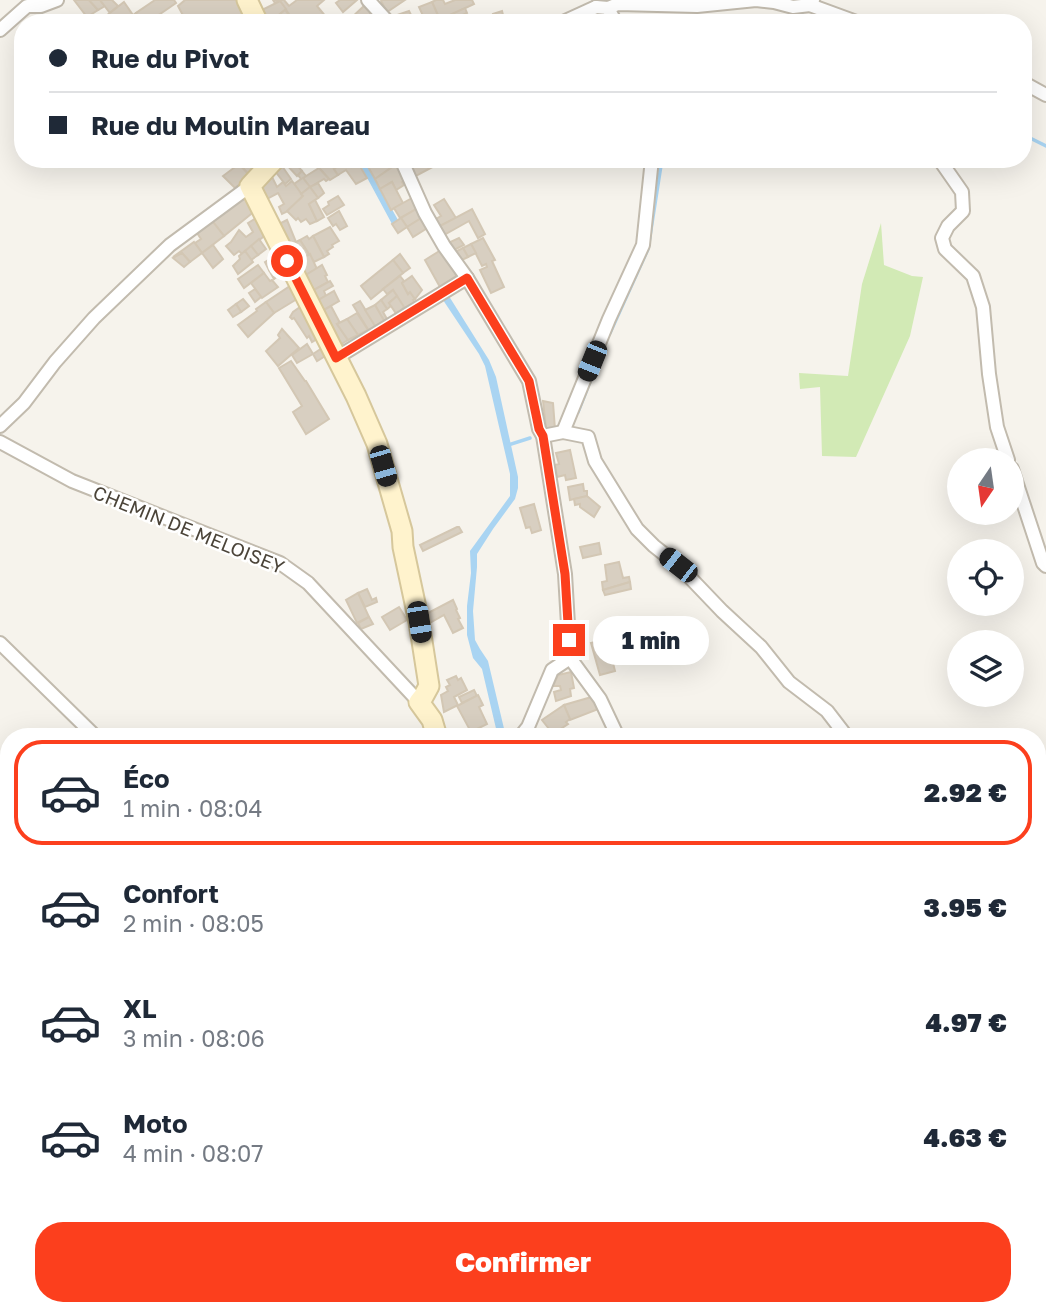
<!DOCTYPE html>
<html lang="fr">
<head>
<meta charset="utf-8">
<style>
	:root { --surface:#fff; --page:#f6f6f7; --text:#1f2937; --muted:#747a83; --line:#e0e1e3; --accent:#fc3f1d }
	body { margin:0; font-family:"Golos Text",sans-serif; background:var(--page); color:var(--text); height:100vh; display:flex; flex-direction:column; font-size:26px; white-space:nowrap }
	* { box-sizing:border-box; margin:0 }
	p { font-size:23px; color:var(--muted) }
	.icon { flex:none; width:38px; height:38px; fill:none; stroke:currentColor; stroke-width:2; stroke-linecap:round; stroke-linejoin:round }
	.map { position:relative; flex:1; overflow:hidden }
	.sheet { position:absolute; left:0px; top:728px; width:1046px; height:588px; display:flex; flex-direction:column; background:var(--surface); border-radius:28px 28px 0 0; box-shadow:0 7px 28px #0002 }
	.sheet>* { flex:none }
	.guide { position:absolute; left:14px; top:14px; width:1018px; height:154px; border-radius:28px; box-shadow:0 7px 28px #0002; display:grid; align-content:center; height:154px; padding:0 35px; background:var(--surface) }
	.needle { width:46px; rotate:193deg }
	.buttons { position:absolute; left:947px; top:448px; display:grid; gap:14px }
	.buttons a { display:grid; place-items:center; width:77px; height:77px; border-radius:50%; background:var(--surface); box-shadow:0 7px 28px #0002; font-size:35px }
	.end { position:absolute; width:32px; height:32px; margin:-16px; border:9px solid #fc3f1d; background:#fff; box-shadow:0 0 0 4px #fff }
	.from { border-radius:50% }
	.bubble { position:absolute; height:49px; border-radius:24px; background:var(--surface); box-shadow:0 7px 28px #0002; font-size:23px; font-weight:800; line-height:49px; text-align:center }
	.car { position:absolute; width:21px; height:42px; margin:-21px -10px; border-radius:9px; box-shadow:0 0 5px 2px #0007; background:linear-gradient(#222 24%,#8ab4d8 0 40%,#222 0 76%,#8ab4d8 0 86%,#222 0) }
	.guide b { display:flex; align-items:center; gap:24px; height:66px; font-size:26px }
	.guide b+b { border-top:2px solid var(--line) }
	.guide i { width:18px; height:18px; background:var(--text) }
	ul { padding:12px 0 0; list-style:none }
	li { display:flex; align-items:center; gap:21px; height:105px; margin:0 14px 10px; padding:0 21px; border:4px solid transparent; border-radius:28px }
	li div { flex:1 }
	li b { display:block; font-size:26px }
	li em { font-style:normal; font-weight:800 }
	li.active { border-color:var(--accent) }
	li>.icon { width:63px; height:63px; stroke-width:1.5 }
	.cta { display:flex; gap:14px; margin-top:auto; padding:14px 35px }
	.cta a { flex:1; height:80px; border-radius:28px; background:var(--accent); color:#fff; font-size:28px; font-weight:800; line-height:80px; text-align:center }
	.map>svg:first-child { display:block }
	.green { fill:#d2eab5 }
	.water { fill:#a9d4f2 }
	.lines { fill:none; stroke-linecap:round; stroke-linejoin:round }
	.stream { stroke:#a9d4f2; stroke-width:3.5 }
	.building { fill:#d8cfc1; stroke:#d3c7b4; stroke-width:2 }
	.minor-casing { stroke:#c2bbae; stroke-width:16 }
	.secondary-casing { stroke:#d6c79b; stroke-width:23 }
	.minor { stroke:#fff; stroke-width:12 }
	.secondary { stroke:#fff3cd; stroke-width:19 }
	.route { stroke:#fc3f1d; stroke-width:9 }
	.labels { text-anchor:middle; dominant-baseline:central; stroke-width:5; stroke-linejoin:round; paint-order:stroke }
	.street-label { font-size:19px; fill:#4b4439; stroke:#fff }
</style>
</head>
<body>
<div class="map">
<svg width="1046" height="1316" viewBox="0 0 1046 1316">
	<rect width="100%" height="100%" fill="#f6f3ec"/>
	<g class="green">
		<path d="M881,223L884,265L912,276L923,277L910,336L856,457L822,456L820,387L800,389L799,373L848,376L862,284Z"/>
		<path d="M1038,1250L1046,1257V1316H944L931,1307H1038Z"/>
	</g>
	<g class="water">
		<path d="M357,159H366L367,165L398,220L392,224Z"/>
		<path d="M447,293L489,360L496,377L518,477V488L515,499L493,529L477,554V567L473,611L475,640L480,649L488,661L506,737H498L482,669L473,658L467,635V606L471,573L470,551L510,496V474L485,366L479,354L441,297Z"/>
	</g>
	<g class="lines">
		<g class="stream">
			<path d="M793,23L802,14"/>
			<path d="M1024,135L1046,146"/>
			<path d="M610,333L648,249L662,159"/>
			<path d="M578,412L591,379"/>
			<path d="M508,445L530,438"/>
		</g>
	</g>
	<g class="building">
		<path d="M74,0H89L98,10L87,17Z"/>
		<path d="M89,0H100L105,6L98,10Z"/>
		<path d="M100,0H112L118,6L110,13Z"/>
		<path d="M155,0H174L176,3L147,23H128L137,16L136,13Z"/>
		<path d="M185,0H237L253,23H187L178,6Z"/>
		<path d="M273,0H284L289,6L297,0H324L317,6L331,23H307L303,17L295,23L280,1L275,3Z"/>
		<path d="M340,0H357L343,12L336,3Z"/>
		<path d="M405,0L387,12L381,1L382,0Z"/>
		<path d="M436,0H443L445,4L455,0H472L474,4L440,20L432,2Z"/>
		<path d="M280,1L286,9L269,23H265L260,11Z"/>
		<path d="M124,2L133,15L136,13L137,16L128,23H111L106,16Z"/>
		<path d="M432,2L440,20L434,23H422V21L425,20L419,7Z"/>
		<path d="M365,5L372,13L361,21L362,23H352L349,20Z"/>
		<path d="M465,8L467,13L446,23L443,18Z"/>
		<path d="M285,10L295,23H269Z"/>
		<path d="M409,11L415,23H401L397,15Z"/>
		<path d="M502,11L505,23H495L493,14Z"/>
		<path d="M372,13L378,20L373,23H362L361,21Z"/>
		<path d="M235,159L243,160L267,159L250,176Z"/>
		<path d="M289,159H292L302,171L297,176L285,163Z"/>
		<path d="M324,159H347L334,169L338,175L330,180L319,168L326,162Z"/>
		<path d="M366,159H372L373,161L377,159H396L398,163L375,179L367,165Z"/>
		<path d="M418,159H438L440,163L414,177L407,165Z"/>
		<path d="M347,160L352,167L358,163L367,178L356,184L346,170L338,175L334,169Z"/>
		<path d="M398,163L407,179L402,182L404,185L396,190L392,182L380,189L375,179Z"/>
		<path d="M239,164L250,176L235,188L223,176Z"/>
		<path d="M282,166L291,179L285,184L275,171Z"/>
		<path d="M319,168L329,179L326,181L324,179L310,187L303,178Z"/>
		<path d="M302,171L306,176L303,178L310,187L301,194L294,184L301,179L298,175Z"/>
		<path d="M271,175L277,187L283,182L286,186L292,181L303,196L288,211L282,214L279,207L284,204L278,193L267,199L262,190V183Z"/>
		<path d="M392,182L403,203L391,210L380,189Z"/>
		<path d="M318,183L324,193L318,198L310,187Z"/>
		<path d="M310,187L318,198L309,204L317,221L310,224L306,219L301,222L298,218L296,220L287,211L303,196L301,194Z"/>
		<path d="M247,194L256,210L224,236L210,218Z"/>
		<path d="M338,196L344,205L327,215L323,209L329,205L328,202Z"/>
		<path d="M412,198L418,208L400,218L394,208Z"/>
		<path d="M444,199L456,218L438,227L434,220L441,216L434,205Z"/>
		<path d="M315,200L324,217L317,221L309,204Z"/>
		<path d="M418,208L423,217L407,227L401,218Z"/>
		<path d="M472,209L485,234L478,238L469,221L444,235L438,227Z"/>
		<path d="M339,211L347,226L340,230L336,224L333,226L328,218Z"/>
		<path d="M258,217L268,233L242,254L239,251L234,255L226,246L231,242L239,230L246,237L253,232L248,223Z"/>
		<path d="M423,217L429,227L413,237L407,227Z"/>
		<path d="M210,218L224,236L202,253L195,243L201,239L195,230Z"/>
		<path d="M401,218L407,227L398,233L392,224Z"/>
		<path d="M287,220L296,242L284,248L275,226Z"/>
		<path d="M330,227L339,241L332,245L333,247L327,251L329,254L324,257L313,236Z"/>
		<path d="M307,236L309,239L313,236L324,257L314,262L300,240Z"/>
		<path d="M459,238L464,245L454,250L448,243Z"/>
		<path d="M483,238L495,260L492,261L504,287L491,293L480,270L487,267L486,264L482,266L471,244Z"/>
		<path d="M259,239L266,249L258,255L251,246Z"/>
		<path d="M300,240L305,248L291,255L287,246Z"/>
		<path d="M194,242L202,253L190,262L182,253L177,257L176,256L173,257Z"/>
		<path d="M471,244L476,253L468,257L463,248Z"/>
		<path d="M213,245L223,259L213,268L202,253Z"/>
		<path d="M251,246L258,255L251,260L245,251Z"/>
		<path d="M305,248L309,255L295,261L291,255Z"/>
		<path d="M463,248L468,257L460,261L455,252Z"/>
		<path d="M441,250L455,272L456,276L440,287L425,260Z"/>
		<path d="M245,251L253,262L238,274L233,266L240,259L239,256Z"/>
		<path d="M182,253L190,262L184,267L173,258Z"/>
		<path d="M278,254L282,261L269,270L265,262Z"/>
		<path d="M310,254L317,269L302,277L295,262Z"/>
		<path d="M400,254L410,268L403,273L393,260Z"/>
		<path d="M393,260L403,273L371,299L361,286Z"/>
		<path d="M278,264L283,272L274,279L269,270Z"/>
		<path d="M258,265L264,273L244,288L238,279Z"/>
		<path d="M322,265L327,275L325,276L328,282L310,292L301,278Z"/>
		<path d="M264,273L270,281L272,280L278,287L262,298L251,283Z"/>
		<path d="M400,276L404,281L402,283L408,294L410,292L415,299L413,300L415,303L405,310L393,290L387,294L383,289Z"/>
		<path d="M412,276L422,290L415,299L410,292L408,294L402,283Z"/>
		<path d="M330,281L333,286L324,291L326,296L315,302L310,292Z"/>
		<path d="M290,286L297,299L274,313L266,302Z"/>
		<path d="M255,289L261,297L255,302L249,293Z"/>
		<path d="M393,290L397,296L389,303L391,306L387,309L381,300Z"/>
		<path d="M334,291L339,301L320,312L315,302Z"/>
		<path d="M397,296L404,307L397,315L389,303Z"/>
		<path d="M243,299L249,306L241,312L236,304Z"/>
		<path d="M381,300L387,309L383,312L387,319L384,321L375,305Z"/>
		<path d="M360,301L376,327L369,331L353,305Z"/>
		<path d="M266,302L274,313L248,337L238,325L257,311L256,309Z"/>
		<path d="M236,304L241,312L233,317L228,310Z"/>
		<path d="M303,305L322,336L312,342L309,336L307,338L294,318L292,319L290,317L293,312Z"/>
		<path d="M375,305L386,324L377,329L365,310Z"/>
		<path d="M331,306L340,323L337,324L348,340L338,346L320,312Z"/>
		<path d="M357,313L368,330L358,335L347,319Z"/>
		<path d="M347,319L358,335L348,340L337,324Z"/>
		<path d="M282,329L299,348L278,366L266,351L280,338L278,335Z"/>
		<path d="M307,344L313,354L297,363L292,355Z"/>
		<path d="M322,348L327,355L317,361L313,354Z"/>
		<path d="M291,361L305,381H306L329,419L306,434L293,412L302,406L279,368Z"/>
		<path d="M543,401L553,403L555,429L546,428Z"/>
		<path d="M570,450L576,478L566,480L565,475L557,477L555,465L559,464L556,453Z"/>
		<path d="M583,484L584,491H587V496L570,500L568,487Z"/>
		<path d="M587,496L600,507L594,517L580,507V504L575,505L574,499Z"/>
		<path d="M534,504L541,530L532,533L530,527L526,528L520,508Z"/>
		<path d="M457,527H459L462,532L423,551L420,545Z"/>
		<path d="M599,543L601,554L583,558L580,547Z"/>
		<path d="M619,562L623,578L629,577L630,582L603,590L602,582L607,581L605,565Z"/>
		<path d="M630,582L631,589L605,595L603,590Z"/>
		<path d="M367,589L372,600L376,598L377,602L365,607L358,593Z"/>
		<path d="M358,593L369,617L357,623L346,600Z"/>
		<path d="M453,600L457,609L456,610L460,618L458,619L463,628L453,633L444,615L428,624L426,614Z"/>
		<path d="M399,607L407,620L390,630L382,617Z"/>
		<path d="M369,617L373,624L361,629L358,623Z"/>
		<path d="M607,639L615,671L600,675L591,643Z"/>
		<path d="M571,672L574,688L570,689L571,696L556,701L554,692L561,690L560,686H553L558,675Z"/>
		<path d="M456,676L458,680L461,678L467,690L454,697L458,705L444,712L441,695L448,691L446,687L450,685L447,680Z"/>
		<path d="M474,690L477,696L462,703L459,697Z"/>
		<path d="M478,695L483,705L479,707L487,724L471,732L457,706Z"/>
		<path d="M595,696L601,708L570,720L564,705Z"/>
		<path d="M564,705L570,719L566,722L568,724L553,734L542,720Z"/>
	</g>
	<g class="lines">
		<g class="minor-casing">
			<g id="minor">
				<path d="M368,0L389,23"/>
				<path d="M810,5L859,23"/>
				<path d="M596,7L608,8L618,4L697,6L756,0L774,2L793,7L810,5L813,0"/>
				<path d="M608,8L616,23"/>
				<path d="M561,23L596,7"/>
				<path d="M0,30L27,6H41L57,0"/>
				<path d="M1024,83L1046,95"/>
				<path d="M401,159L425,213L444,246L467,278L529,381L539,429L543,436L565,574L570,658L600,699L618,737"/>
				<path d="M939,159L962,192L963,211L948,226L942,238L945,249L973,276L983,307L989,374L997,427L1008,460"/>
				<path d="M336,358L467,278"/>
				<path d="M0,426L24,403L55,362L94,318L170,245L250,186"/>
				<path d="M563,432L609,319L643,245L652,159"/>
				<path d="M543,436L563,432L588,437L595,461L637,529L654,546L678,565L722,611L761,647L789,682L827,711L847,737"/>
				<path d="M0,442L72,481L280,563L308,583L419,702"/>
				<path d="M1012,469L1043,563L1046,566"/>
				<path d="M0,643L96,737"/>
				<path d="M520,737L528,727L552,670L570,658"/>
				<path d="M1038,854L1046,859"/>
				<path d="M520,1307L529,1316"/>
			</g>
		</g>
		<g class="secondary-casing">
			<g id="secondary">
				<path d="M247,0L258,23"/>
				<path d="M275,159L250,186L356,396L377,444L402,531L403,547L419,622L429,686L423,697L419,702L432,720L437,737"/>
				<path d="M912,1307L925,1316"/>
			</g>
		</g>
		<use href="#minor" class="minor"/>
		<use href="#secondary" class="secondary"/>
	</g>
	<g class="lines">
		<path class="route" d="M287,261L336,358L467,278L529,381L539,429L543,436L565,574L569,640"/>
	</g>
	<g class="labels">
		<g class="street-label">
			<text transform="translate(189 529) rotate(22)">CHEMIN DE MELOISEY</text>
		</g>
	</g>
</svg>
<div class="buttons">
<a><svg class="needle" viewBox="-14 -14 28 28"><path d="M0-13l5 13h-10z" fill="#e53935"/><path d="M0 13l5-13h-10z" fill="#747a83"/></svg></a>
<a><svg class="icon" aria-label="locate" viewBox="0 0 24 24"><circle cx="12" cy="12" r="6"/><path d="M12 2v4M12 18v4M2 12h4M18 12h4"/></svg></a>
<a><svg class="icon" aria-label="layers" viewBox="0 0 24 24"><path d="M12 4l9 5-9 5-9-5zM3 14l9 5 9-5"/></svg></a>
</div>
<i class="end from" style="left:287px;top:261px"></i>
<i class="end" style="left:569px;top:640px"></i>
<div class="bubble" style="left:593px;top:616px;width:116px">1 min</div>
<i class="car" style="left:592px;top:361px;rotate:202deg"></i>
<i class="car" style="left:383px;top:466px;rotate:164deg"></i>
<i class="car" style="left:678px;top:565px;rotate:308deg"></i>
<i class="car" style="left:419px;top:622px;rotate:171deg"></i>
<div class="guide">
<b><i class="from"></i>Rue du Pivot</b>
<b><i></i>Rue du Moulin Mareau</b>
</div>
<section class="sheet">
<ul>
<li class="active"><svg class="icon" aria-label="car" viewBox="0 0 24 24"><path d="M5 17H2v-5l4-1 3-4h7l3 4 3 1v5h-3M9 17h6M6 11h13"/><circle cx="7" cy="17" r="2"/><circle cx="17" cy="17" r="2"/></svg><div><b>Éco</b><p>1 min · 08:04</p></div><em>2.92 €</em></li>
<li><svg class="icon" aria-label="car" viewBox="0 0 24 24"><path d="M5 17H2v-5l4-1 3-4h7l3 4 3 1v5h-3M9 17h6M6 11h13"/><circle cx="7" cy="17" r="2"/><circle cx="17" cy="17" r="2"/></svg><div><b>Confort</b><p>2 min · 08:05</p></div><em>3.95 €</em></li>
<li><svg class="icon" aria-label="car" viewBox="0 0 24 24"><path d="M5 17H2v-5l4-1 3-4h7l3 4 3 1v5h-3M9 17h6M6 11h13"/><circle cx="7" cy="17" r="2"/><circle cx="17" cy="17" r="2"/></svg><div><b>XL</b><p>3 min · 08:06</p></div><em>4.97 €</em></li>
<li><svg class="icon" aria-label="car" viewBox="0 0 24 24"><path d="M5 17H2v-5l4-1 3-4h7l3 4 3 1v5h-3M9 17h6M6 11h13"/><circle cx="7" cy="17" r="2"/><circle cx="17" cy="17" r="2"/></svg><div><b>Moto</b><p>4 min · 08:07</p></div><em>4.63 €</em></li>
</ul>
<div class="cta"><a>Confirmer</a></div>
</section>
</div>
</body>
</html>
